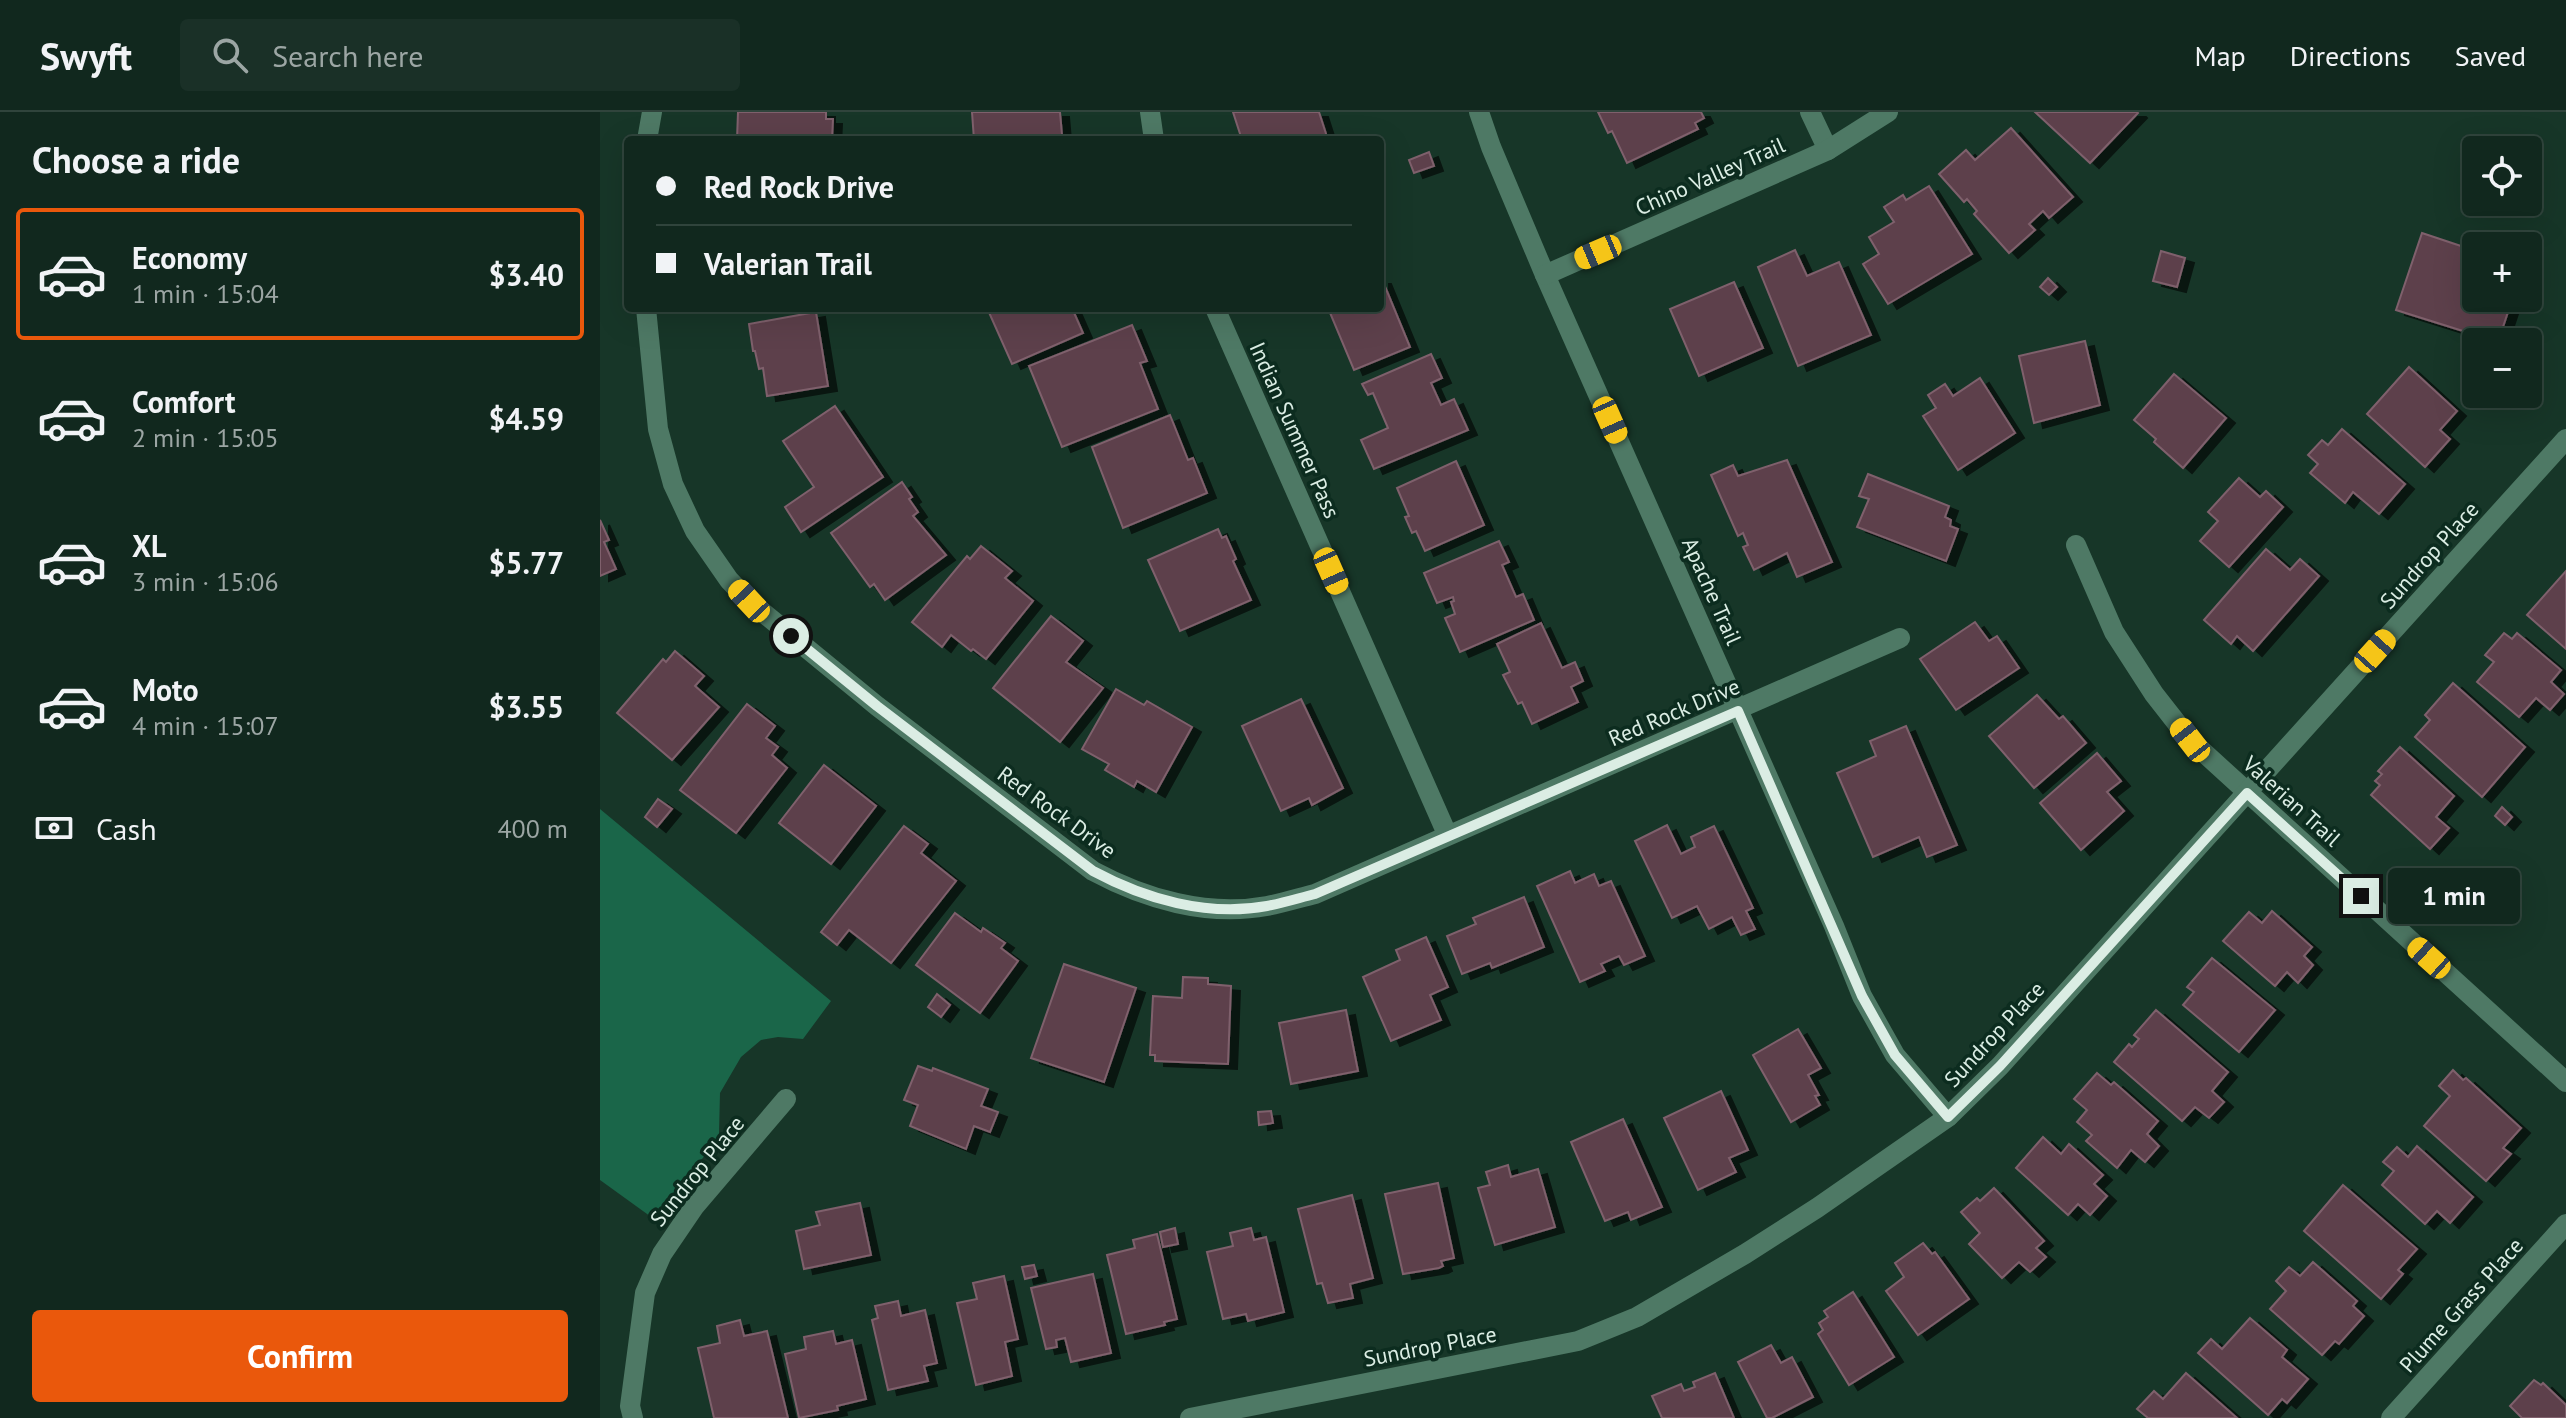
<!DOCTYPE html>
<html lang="en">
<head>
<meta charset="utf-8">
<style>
	:root { --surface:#11281e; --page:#1a3027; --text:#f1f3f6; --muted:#9ca6a4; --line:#30443c; --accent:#ea580c }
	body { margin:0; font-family:"PT Sans",sans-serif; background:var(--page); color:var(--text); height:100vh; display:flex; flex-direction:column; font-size:30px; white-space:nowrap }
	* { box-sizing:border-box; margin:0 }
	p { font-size:26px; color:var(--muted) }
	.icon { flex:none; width:44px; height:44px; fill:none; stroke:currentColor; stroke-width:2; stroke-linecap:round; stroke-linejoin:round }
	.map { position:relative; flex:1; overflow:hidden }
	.sheet { display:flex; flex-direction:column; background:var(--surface); width:600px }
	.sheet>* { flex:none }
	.banner { position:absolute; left:24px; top:24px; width:760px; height:176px; border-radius:8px; box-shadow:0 8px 32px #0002,0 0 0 2px var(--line); display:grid; align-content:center; height:176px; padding:0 32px; background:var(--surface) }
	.buttons { position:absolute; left:1862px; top:24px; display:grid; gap:16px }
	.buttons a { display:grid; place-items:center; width:80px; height:80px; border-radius:8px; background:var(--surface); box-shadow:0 8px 32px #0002,0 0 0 2px var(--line); font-size:40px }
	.end { position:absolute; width:36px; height:36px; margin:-18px; border:10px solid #dbede4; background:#111; box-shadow:0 0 0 4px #111 }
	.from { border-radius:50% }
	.bubble { position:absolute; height:56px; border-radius:8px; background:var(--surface); box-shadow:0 8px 32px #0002,0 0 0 2px var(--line); font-size:26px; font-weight:800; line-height:56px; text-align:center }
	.car { position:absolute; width:24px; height:48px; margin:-24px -12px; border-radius:10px; box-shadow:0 0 6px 2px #0007; background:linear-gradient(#f5c518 24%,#345 0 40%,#f5c518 0 76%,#345 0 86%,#f5c518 0) }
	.banner b { display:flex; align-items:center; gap:28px; height:76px; font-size:30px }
	.banner b+b { border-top:2px solid var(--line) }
	.banner i { width:20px; height:20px; background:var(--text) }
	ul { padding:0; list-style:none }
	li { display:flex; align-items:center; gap:24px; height:132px; margin:0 16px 12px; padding:0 16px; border:4px solid transparent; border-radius:8px }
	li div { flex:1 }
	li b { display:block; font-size:30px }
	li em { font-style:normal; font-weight:800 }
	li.current { border-color:var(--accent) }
	li>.icon { width:72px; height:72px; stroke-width:1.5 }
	h2 { padding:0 32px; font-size:36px; line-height:96px }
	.pay { display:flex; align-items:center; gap:20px; height:88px; padding:0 32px; font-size:30px }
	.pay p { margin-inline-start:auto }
	.primary-button { display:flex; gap:16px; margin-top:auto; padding:16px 32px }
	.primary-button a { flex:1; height:92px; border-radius:8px; background:var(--accent); color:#fff; font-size:32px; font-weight:800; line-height:92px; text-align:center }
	header { display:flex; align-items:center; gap:48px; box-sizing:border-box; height:112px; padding:0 40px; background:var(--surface); border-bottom:2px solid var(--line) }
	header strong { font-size:38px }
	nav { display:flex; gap:44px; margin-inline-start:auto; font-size:28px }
	.search { width:560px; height:72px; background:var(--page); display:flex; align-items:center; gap:20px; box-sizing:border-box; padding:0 28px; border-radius:8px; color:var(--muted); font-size:30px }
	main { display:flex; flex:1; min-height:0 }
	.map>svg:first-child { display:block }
	.green { fill:#1a6649 }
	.building { fill:#5d404c; stroke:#7f606c; stroke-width:2; filter:url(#shadow) }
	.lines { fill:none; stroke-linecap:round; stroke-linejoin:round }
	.minor { stroke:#4e7965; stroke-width:20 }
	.route { stroke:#dbede4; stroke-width:10 }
	.labels { text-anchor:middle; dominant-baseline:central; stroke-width:7; stroke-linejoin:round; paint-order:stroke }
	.street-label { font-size:22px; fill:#dbede4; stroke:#0c2c1f }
</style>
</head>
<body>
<header>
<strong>Swyft</strong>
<div class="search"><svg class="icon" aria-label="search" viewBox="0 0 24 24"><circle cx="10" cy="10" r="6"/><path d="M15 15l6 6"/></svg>Search here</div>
<nav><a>Map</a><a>Directions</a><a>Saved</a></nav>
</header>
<main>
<section class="sheet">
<h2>Choose a ride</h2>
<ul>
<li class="current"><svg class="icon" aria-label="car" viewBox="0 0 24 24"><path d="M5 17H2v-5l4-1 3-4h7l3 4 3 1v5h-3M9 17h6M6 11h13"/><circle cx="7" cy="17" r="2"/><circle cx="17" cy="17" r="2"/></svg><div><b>Economy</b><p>1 min · 15:04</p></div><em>$3.40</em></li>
<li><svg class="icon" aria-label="car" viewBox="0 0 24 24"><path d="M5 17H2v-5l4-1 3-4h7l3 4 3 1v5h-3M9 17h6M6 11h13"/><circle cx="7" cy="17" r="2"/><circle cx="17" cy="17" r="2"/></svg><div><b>Comfort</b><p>2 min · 15:05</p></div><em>$4.59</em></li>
<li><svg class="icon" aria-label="car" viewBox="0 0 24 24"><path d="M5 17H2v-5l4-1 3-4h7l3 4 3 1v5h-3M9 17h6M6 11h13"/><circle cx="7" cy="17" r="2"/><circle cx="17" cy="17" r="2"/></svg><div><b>XL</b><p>3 min · 15:06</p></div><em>$5.77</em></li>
<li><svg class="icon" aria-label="car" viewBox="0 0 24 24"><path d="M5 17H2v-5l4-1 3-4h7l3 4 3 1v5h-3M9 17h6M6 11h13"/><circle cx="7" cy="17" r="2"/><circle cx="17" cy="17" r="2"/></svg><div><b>Moto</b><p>4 min · 15:07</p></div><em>$3.55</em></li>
</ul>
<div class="pay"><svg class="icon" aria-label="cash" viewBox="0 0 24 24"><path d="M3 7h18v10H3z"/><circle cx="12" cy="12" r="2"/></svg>Cash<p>400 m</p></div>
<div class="primary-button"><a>Confirm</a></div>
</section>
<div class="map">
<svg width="1966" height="1306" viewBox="0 0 1966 1306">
	<defs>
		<filter id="shadow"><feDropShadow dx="9" dy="5" stdDeviation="0" flood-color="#0009"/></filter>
	</defs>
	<rect width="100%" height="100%" fill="#173628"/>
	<path class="green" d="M0,697L231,889L203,927L178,925L161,928L141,945L120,981L119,1022L110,1037L54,1107L0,1068Z"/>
	<g class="building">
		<path d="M138,0H226V7H233L232,28H137Z"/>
		<path d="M372,0H460L462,23L374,28Z"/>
		<path d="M633,0H719L728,28H642Z"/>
		<path d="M998,0H1101L1104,6L1095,11L1098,17L1027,51L1012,19L1008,21Z"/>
		<path d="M1435,0H1537L1538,1L1490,51Z"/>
		<path d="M1411,16L1473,85L1449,106L1443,99L1429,112L1435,118L1409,141L1374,102L1377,99L1367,87L1364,90L1339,62L1366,38L1375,48Z"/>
		<path d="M829,40L834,54L814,61L809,48Z"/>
		<path d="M1329,74L1372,142L1288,192L1263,152L1279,142L1269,125L1294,110L1284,95L1303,83L1306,88Z"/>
		<path d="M1822,121L1876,139V186H1923L1920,194L1911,191L1898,230L1796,198Z"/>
		<path d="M1195,138L1207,164L1239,150L1271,223L1198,254L1158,155Z"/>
		<path d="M1561,139L1585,146L1577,175L1553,169Z"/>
		<path d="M1448,166L1457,175L1449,183L1440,175Z"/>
		<path d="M780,167H782L810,235L754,258L728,196H780Z"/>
		<path d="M1134,170L1163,236L1099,264L1070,197Z"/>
		<path d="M387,196H472L483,221L412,252Z"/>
		<path d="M216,200L228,274L167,284L163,256L159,257L155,239H153L149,212Z"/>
		<path d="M532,213L547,249L540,251L558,297L462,335L429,254Z"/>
		<path d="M1485,229L1500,293L1434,311L1419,244Z"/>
		<path d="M831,242L842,266L831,271L841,293L854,287L868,318L774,357L761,328L788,316L773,281L768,283L762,272Z"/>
		<path d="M1809,255L1857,299L1840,318L1850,327L1825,355L1767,302Z"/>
		<path d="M1574,262L1626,306L1583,356L1554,330L1556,327L1534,308Z"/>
		<path d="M1380,266L1415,321L1358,358L1323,304L1336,296L1328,283L1345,272L1353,284Z"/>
		<path d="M235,294L283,365L201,420L185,395L214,375L183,329Z"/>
		<path d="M570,303L588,348L593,346L607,381L523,416L492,335Z"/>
		<path d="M1742,317L1805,372L1779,402L1753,380L1745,391L1710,361L1718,352L1708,343L1722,328L1728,333Z"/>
		<path d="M1187,348L1232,450L1197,465L1187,441L1154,458L1143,435L1148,433L1143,421L1138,424L1111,363L1133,353L1138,364Z"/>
		<path d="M856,349L884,413L825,439L816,419L812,421L805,405L809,404L797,376Z"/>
		<path d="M1268,362L1349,394L1345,405L1351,408L1350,414L1358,417L1346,449L1257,415L1269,387L1259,384Z"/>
		<path d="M1639,366L1660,385L1666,379L1683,395L1629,455L1600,429L1618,409L1608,400Z"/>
		<path d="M302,370L312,385L309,387L318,400L313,404L346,443L285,488L274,472L270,475L231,421Z"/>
		<path d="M0,408L9,428L4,430L16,457L0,464Z"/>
		<path d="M618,417L622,426L626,424L636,447L633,449L651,488L580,519L548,448Z"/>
		<path d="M899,429L909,450L902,453L916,485L923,482L934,508L860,540L845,506L855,502L851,490L854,489L853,485L837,491L824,461Z"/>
		<path d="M381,434L412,459L405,466L433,489L386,547L373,537L371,539L351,523L342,535L312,510L367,444L370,447Z"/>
		<path d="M1666,437L1690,458L1700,447L1719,464L1653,539L1637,524L1631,532L1604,508Z"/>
		<path d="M1966,459V537L1927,503Z"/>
		<path d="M451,504L483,529L466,550L503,576L460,630L393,576Z"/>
		<path d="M1375,510L1389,529L1397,524L1419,556L1356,598L1320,547Z"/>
		<path d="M941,511L962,556L975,550L983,569L971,575L978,590L932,612L922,590L918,592L903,563L910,560L897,532Z"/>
		<path d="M1904,521L1912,527L1917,521L1961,558L1951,570L1964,582L1950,598L1936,586L1919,605L1877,570L1894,550L1885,543Z"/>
		<path d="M75,539L104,564L95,574L119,595L72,648L17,601L63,547L66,550Z"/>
		<path d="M1853,571L1925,635L1882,685L1815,625L1830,608L1825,603Z"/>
		<path d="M516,577L544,593L547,589L592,615L556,680L537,669L534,675L505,658L509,652L482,637Z"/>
		<path d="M1437,583L1459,607L1463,604L1486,631L1434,676L1389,624Z"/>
		<path d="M701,587L743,676L712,693L709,686L681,699L642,614Z"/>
		<path d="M147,592L175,614L166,626L178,635L172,643L187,656L136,721L80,678Z"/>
		<path d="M1306,614L1357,733L1327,745L1319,725L1273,745L1237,661L1276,644L1270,629Z"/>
		<path d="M1800,635L1854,684L1836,705L1849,716L1830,737L1771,683L1780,673L1775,669L1782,662L1778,659Z"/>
		<path d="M1497,641L1521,669L1507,680L1524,699L1481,738L1440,691Z"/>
		<path d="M224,653L276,694L231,752L179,711Z"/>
		<path d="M58,687L72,697L57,715L45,705Z"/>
		<path d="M1902,695L1912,705L1905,713L1895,704Z"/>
		<path d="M1067,713L1081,742L1095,735L1091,725L1114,714L1153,796L1146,799L1155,817L1141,823L1132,805L1109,817L1097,794L1072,806L1035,729Z"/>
		<path d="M304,714L328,732L321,741L356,769L291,851L249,818L237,833L221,820Z"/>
		<path d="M970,759L975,771L994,762L999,774L1011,769L1045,844L1024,853L1019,844L1001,852L1005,859L980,870L937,774Z"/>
		<path d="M924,785L944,835L892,856L890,851L862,862L847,824L876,812L873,806Z"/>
		<path d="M1672,799L1712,835L1704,844L1713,853L1698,871L1687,860L1675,874L1623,829L1649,800L1662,811Z"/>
		<path d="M355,801L381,820L383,816L405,831L401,836L418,849L380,901L316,853Z"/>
		<path d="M826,825L848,875L830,883L841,908L791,929L763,865L800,848L796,838Z"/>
		<path d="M1612,846L1675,898L1639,940L1583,893L1594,880L1587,875Z"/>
		<path d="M464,852L536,876L504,970L431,946Z"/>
		<path d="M583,865L608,866V872L631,874L628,952L555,949V943H550L553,884L582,886Z"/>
		<path d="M337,882L350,893L341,905L328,895Z"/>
		<path d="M746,898L758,959L691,972L679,911Z"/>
		<path d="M1556,898L1628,960L1612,979L1624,990L1609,1006L1595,995L1582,1009L1514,950L1529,932L1532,935L1539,927L1534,923Z"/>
		<path d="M1198,917L1221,956L1208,963L1219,983L1215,984L1220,993L1191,1010L1153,943Z"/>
		<path d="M318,954L332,959L333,956L388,977L381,994L398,1000L390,1020L374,1014L366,1037L310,1014L318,993L304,988Z"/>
		<path d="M1853,958L1863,968L1866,966L1921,1016L1903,1036L1911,1042L1886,1069L1824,1014L1850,984L1839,974Z"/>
		<path d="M1497,961L1511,973L1514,970L1558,1009L1547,1022L1559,1034L1545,1050L1531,1038L1517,1056L1486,1029L1492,1023L1477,1010L1487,998L1474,987Z"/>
		<path d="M1121,979L1148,1038L1129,1046L1136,1060L1098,1078L1064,1006Z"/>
		<path d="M671,999L673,1011L659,1013L658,1000Z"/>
		<path d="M1023,1007L1062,1095L1031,1108L1028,1100L1005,1109L971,1030Z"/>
		<path d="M1443,1025L1461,1042L1469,1032L1503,1063L1494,1072L1507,1084L1490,1103L1478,1092L1468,1103L1416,1056Z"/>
		<path d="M1817,1034L1873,1085L1850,1111L1837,1099L1825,1112L1782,1073L1794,1059L1783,1050L1797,1035L1808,1045Z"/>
		<path d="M908,1053L911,1065L938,1057L955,1115L895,1133L878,1076L890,1073L886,1060Z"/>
		<path d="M838,1071L854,1146L841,1149L843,1154L839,1156L803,1162L785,1082Z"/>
		<path d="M1743,1073L1817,1137L1798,1158L1803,1162L1781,1187L1704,1119Z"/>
		<path d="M1394,1076L1444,1129L1436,1136L1446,1145L1430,1160L1419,1150L1402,1166L1369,1132L1380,1121L1361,1100L1377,1086L1380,1089Z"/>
		<path d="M752,1083L773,1166L750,1172L753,1186L728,1191L722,1171L717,1172L698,1097Z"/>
		<path d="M260,1091L271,1143L204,1157L196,1119L220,1113L216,1100Z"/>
		<path d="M575,1116L578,1132L563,1135L560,1120Z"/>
		<path d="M651,1116L654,1128L666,1125L684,1200L648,1209L646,1202L623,1207L607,1140L633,1134L630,1121Z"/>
		<path d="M557,1122L577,1207L564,1210L565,1213L526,1222L507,1143L535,1136L533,1128Z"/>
		<path d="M1323,1131L1332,1142L1335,1140L1369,1187L1318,1223L1286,1179L1304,1165L1295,1151Z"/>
		<path d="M1713,1150L1757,1189L1753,1194L1764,1204L1739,1232L1735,1229L1722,1243L1670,1197L1686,1179L1676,1169L1689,1155L1700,1164Z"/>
		<path d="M434,1153L437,1164L425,1167L422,1155Z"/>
		<path d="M493,1162L511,1241L471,1250L465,1226L456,1228L457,1235L446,1237L431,1176Z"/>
		<path d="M404,1164L418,1227L405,1230L412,1264L376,1273L357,1191L377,1187L373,1171Z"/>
		<path d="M1253,1180L1294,1245L1249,1273L1218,1222L1223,1218L1219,1211L1228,1205L1224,1199Z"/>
		<path d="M298,1189L301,1204L325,1198L337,1251L324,1254L328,1269L288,1278L272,1208L278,1206L275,1194Z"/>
		<path d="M1650,1206L1687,1238L1682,1245L1708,1267L1687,1291L1682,1287L1668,1303L1598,1241L1611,1227L1622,1237Z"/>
		<path d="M140,1208L144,1224L167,1219L188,1306H114L98,1236L120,1231L117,1214Z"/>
		<path d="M233,1219L236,1232L252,1228L266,1287L237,1294L238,1298L199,1306L185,1242L206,1237L204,1225Z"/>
		<path d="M1171,1233L1181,1251L1192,1245L1213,1285L1172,1306H1167L1138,1250Z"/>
		<path d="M1115,1261L1134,1306H1062L1052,1284L1081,1272L1084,1279L1095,1275L1093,1270Z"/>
		<path d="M1586,1261L1637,1306H1548L1537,1297L1554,1279L1563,1287Z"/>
		<path d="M1934,1268L1941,1273L1943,1271L1966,1293V1306H1922L1910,1294Z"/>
	</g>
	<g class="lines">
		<g class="minor">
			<path d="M550,0L554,28"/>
			<path d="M879,0L891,35L945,163L1234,814L1262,884L1295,943L1348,1005"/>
			<path d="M1210,0L1228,38"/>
			<path d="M47,28L52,0"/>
			<path d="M945,163L1228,38L1288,0"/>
			<path d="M46,196L58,317L73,372L95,419L129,468L149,489L277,594L493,759C545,787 607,805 667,794C683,791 699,786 715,782L1300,526"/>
			<path d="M615,196L847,722"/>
			<path d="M1476,433L1514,520L1554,582L1590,628L1966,970"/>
			<path d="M33,1306L30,1294L45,1181L62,1142L94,1095L186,987"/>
			<path d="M590,1306L978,1229L1037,1205L1145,1142L1217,1096L1348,1005L1400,954L1966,327"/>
			<path d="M1791,1306L1966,1112"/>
		</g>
	</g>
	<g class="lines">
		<path class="route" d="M191,524L277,594L493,759C545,787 607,805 667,794C683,791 699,786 715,782L1138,599L1262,884L1295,943L1348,1005L1400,954L1647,681L1761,784"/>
	</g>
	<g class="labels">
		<g class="street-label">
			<text transform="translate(1110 64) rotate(-24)">Chino Valley Trail</text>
			<text transform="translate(695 318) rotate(66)">Indian Summer Pass</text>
			<text transform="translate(1829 443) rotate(-48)">Sundrop Place</text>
			<text transform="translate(1112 479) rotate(66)">Apache Trail</text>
			<text transform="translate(1074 600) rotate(-23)">Red Rock Drive</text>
			<text transform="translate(1692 689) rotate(42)">Valerian Trail</text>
			<text transform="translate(457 700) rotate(36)">Red Rock Drive</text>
			<text transform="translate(1394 922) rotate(-47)">Sundrop Place</text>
			<text transform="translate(97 1059) rotate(-51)">Sundrop Place</text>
			<text transform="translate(1861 1193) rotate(-48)">Plume Grass Place</text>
			<text transform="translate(830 1234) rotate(-11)">Sundrop Place</text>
		</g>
	</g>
</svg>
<div class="buttons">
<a><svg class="icon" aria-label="locate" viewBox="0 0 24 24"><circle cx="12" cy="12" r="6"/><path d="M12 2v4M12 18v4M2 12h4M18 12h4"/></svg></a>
<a>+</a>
<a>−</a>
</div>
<i class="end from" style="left:191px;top:524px"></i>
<i class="end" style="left:1761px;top:784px"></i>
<div class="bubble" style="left:1788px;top:756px;width:132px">1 min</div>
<i class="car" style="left:998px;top:140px;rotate:247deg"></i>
<i class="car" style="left:1010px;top:308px;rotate:156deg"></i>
<i class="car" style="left:731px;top:459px;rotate:156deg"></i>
<i class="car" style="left:149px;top:489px;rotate:317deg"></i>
<i class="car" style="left:1775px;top:539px;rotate:42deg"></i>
<i class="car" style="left:1590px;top:628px;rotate:322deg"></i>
<i class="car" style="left:1829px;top:846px;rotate:312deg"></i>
<div class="banner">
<b><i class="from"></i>Red Rock Drive</b>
<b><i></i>Valerian Trail</b>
</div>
</div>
</main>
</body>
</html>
